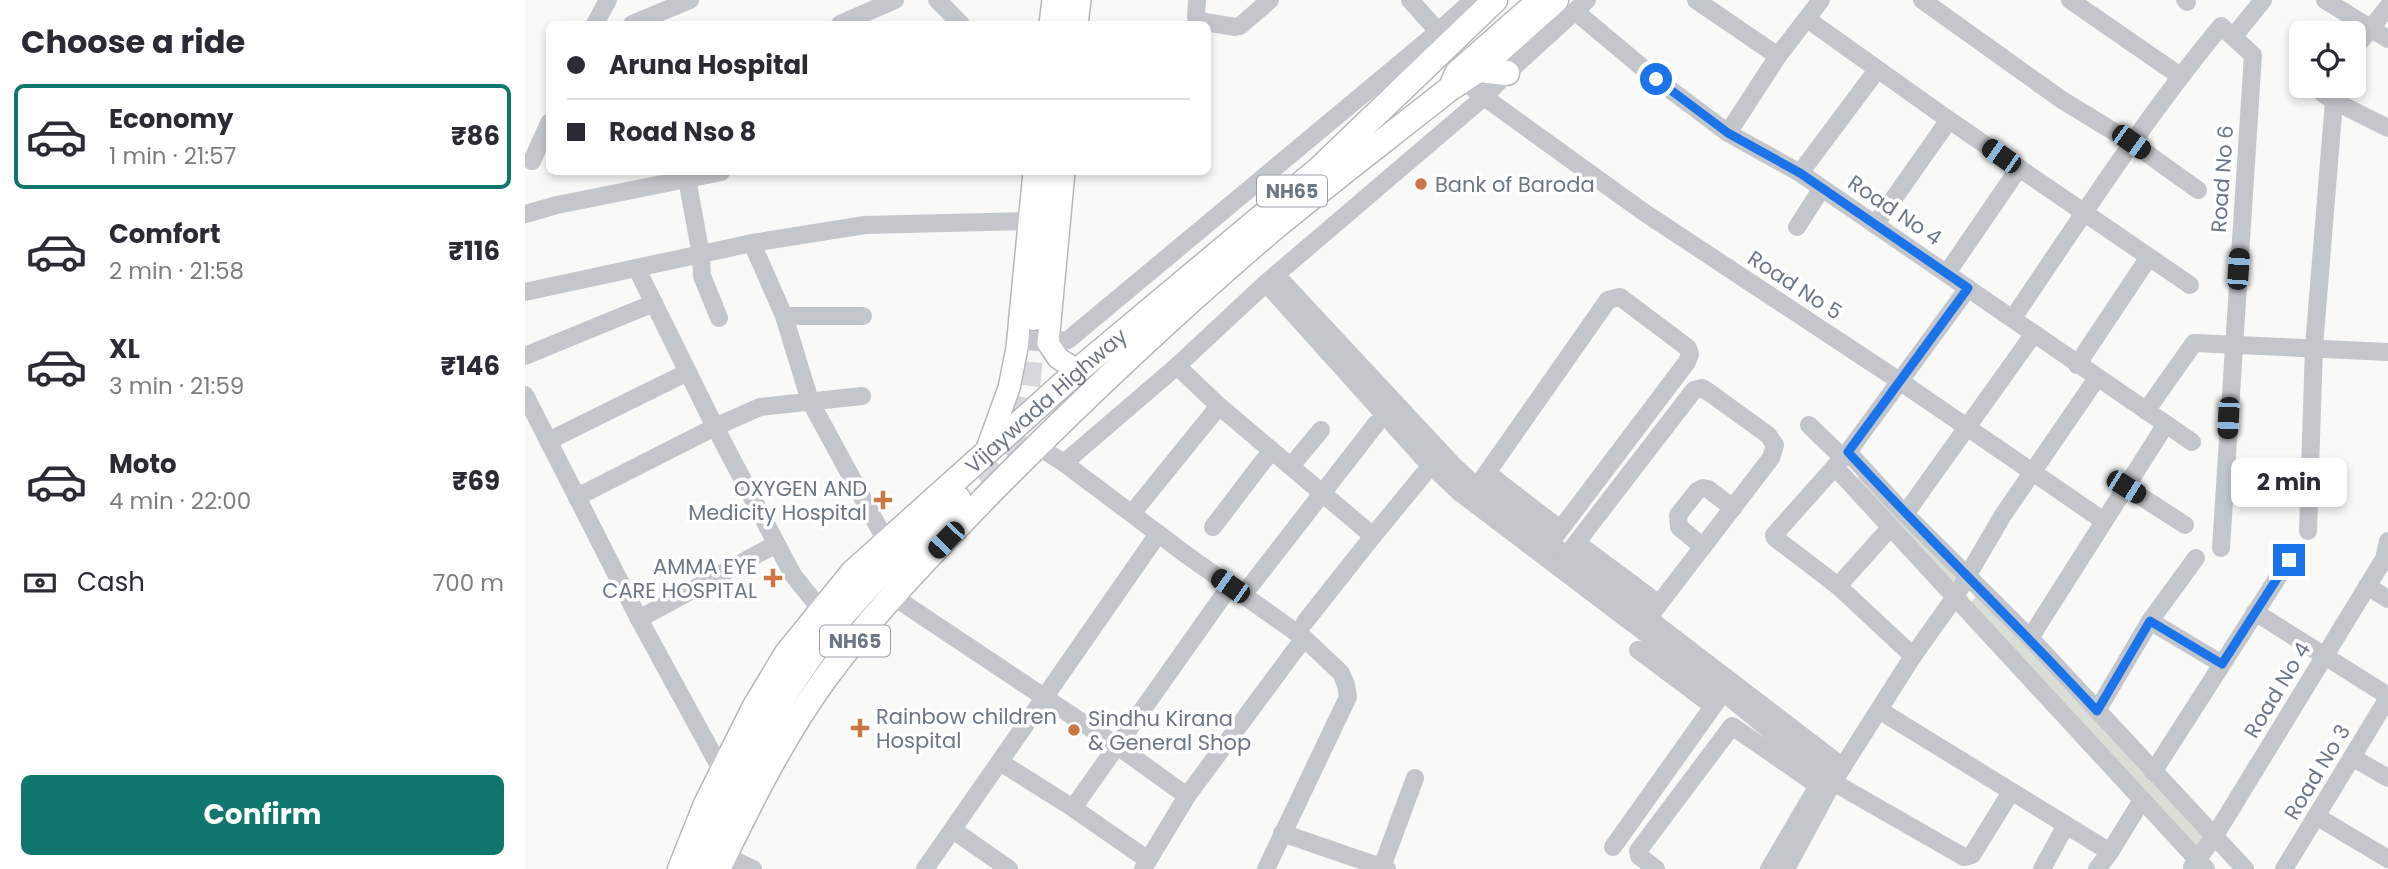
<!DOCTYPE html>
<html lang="en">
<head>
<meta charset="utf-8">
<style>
	:root { --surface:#fff; --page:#f2f2f3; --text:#2b2b33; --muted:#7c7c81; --line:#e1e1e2; --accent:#0f766e }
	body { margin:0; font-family:Poppins,sans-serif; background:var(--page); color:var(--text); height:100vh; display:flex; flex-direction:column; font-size:26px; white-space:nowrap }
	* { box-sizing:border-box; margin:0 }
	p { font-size:23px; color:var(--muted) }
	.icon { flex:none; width:38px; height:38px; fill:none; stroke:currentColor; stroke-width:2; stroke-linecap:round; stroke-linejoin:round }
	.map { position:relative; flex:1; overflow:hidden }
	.drawer { display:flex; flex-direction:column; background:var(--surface); width:525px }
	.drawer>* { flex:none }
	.guide { position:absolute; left:21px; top:21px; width:665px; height:154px; border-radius:10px; box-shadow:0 4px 10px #0003; display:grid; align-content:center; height:154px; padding:0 21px; background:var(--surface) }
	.tools { position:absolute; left:1764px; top:21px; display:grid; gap:14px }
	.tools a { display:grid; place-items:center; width:77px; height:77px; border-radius:10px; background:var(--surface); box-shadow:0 4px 10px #0003; font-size:35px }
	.end { position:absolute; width:32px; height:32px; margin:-16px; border:9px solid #1a73e8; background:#fff; box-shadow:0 0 0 4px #fff }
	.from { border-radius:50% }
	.bubble { position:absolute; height:49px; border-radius:10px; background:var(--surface); box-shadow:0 4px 10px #0003; font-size:23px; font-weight:700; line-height:49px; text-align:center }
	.car { position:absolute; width:21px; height:42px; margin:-21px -10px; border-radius:9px; box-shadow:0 0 5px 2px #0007; background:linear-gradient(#222 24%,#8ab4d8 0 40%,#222 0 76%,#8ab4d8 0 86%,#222 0) }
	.guide b { display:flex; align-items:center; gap:24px; height:66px; font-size:26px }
	.guide b+b { border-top:2px solid var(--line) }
	.guide i { width:18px; height:18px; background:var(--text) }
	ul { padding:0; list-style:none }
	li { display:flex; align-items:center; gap:21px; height:105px; margin:0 14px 10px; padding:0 7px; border:4px solid transparent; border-radius:10px }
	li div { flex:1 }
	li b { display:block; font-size:26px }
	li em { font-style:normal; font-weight:700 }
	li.active { border-color:var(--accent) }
	li>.icon { width:63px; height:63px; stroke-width:1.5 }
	h2 { padding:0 21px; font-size:32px; line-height:84px }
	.pay { display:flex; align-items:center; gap:18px; height:77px; padding:0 21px; font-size:26px }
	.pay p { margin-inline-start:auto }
	.button { display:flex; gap:14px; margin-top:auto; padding:14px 21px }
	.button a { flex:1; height:80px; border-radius:10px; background:var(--accent); color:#fff; font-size:28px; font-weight:700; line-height:80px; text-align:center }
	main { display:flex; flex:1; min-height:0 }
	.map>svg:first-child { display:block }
	.green { fill:#d9ded7 }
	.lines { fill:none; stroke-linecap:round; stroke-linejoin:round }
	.highway-tunnel { stroke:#d6d8db; stroke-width:24; stroke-dasharray:24 12; stroke-linecap:butt }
	.major-casing { stroke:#b5b8bc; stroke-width:24 }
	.highway-casing { stroke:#b5b7bb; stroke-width:27 }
	.minor { stroke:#c3c6ca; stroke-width:18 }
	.major { stroke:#fff; stroke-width:21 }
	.highway { stroke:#fff; stroke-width:24 }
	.route { stroke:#1a73e8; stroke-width:9 }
	.poi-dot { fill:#ce7643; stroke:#fff; stroke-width:2.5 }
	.labels { text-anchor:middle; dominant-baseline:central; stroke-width:7; stroke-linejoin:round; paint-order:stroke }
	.shield { fill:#fff; stroke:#98a0aa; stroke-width:2 }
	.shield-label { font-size:19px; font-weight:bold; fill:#6c7785 }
	.street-label { font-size:21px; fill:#6c7785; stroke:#fff }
	.poi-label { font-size:21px; fill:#6c7785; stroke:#fff; text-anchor:start }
</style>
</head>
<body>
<main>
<section class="drawer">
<h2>Choose a ride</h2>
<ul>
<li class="active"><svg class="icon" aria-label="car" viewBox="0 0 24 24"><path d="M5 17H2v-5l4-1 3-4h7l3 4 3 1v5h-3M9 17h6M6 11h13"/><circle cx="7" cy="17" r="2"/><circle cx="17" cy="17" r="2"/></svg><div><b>Economy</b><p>1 min · 21:57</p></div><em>₹86</em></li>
<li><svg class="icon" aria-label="car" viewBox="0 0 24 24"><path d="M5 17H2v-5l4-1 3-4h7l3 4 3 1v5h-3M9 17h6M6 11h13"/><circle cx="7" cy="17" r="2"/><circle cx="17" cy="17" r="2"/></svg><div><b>Comfort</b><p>2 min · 21:58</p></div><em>₹116</em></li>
<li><svg class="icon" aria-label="car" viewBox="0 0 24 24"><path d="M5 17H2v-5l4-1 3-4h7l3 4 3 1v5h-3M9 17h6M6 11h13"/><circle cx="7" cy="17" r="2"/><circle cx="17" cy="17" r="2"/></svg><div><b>XL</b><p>3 min · 21:59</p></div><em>₹146</em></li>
<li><svg class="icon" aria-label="car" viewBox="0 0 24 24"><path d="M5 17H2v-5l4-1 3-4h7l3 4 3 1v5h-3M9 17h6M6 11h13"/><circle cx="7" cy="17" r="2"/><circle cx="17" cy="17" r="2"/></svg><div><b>Moto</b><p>4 min · 22:00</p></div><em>₹69</em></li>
</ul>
<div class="pay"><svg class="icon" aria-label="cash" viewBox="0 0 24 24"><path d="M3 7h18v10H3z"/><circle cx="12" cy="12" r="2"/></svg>Cash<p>700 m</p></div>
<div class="button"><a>Confirm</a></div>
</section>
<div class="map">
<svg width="1863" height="869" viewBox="0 0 1863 869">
	<rect width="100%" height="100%" fill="#f9f9f8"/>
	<g class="green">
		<path d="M1337,474L1433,576L1425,583L1329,481Z"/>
		<path d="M1452,596L1458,598L1682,838L1671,848L1447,609V601Z"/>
	</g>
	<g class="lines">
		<path class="highway-tunnel" d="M454,479C509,429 502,386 509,318"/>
		<g class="major-casing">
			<g id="major">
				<path d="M525,24L528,0"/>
				<path d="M552,24L555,0"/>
				<path d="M925,86L931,72L1013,0"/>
				<path d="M539,172L523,343L533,358L553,371"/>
				<path d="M460,454L484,388L492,348L509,172"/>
			</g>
		</g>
		<g class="highway-casing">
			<g id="highway">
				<path d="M539,24L542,0"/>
				<path d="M953,70L982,73"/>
				<path d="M509,318L524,172"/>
				<path id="s1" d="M155,869L181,804L229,708L262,653L328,572L558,366L795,168L970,0"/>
				<path d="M173,869C209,785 249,700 307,628C346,581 389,540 433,498"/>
				<path d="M193,869C224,805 257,738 299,680C348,613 406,554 464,494C555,402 650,312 749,228C806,181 865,136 923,90L953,70L1031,0"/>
			</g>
		</g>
		<g class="minor">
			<path d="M412,0L436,24"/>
			<path d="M672,0L671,17L674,21L710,27L715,26L745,0"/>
			<path d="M885,0L920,39"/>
			<path d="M1171,0L1253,56"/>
			<path d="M1397,0L1537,100L1606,142L1673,190"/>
			<path d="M1545,0L1655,76"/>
			<path d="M1660,0L1662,2"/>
			<path d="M1800,0L1863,39"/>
			<path d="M1051,12L1131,79L1203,133L1275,173L1667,442"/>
			<path d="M1282,19L1424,120L1665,285"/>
			<path d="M70,24L83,0"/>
			<path d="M107,24L165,0"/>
			<path d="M315,24L370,0"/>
			<path d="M1709,36L1738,0"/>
			<path d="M1829,49L1863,7"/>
			<path d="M939,81L959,97L1120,213L1376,382L1579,521"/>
			<path d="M1809,101L1863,128"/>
			<path d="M1203,133L1253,56L1296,0"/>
			<path d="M7,161L24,123"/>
			<path d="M1275,173L1352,70"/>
			<path d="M0,214L32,205L162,179"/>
			<path d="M1350,225L1424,120"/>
			<path d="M1272,227L1297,188"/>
			<path d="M227,243L259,316L285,401L361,541"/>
			<path d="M112,269L190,427L268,575L296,610"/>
			<path d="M1422,273L1494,168"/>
			<path d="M751,275L929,466L952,487L1318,767"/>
			<path d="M741,283L900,460L934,492L1198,692L1308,782L1439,857L1447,855L1486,792"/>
			<path d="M0,292L227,243L340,225L504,221"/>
			<path d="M259,316H338"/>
			<path d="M194,318L177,276L176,255L162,179L196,172"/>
			<path d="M1488,318C1556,218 1619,119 1696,26L1728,55L1696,548"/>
			<path d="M493,340L523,343L543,340L914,31L948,0"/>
			<path d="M0,356L129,303"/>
			<path d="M1552,365L1624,257"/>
			<path d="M652,366L694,406L848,536L780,622"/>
			<path d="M0,395L114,619L197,771"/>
			<path d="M1621,411L1669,343L1863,352"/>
			<path d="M1284,425L1318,458"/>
			<path d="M23,441L163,372"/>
			<path d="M512,446L539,463L663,556L779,638L816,673L821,685L823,697L741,869"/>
			<path d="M1323,452L1380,514L1505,638L1720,869"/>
			<path d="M539,463L652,366L741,283L959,97L982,73L1062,0"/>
			<path d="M766,466L796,430"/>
			<path d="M1310,467L1681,869"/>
			<path d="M962,473L1035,529"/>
			<path d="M952,487L1083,300L1095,297L1163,348L1165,354L1162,362L1019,551"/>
			<path d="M1601,487L1660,525"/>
			<path d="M52,497L190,427L235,407L337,396"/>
			<path d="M613,506L694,406"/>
			<path d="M1380,514L1508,335"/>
			<path d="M688,527L746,451"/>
			<path d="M1365,528L1313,586L1388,656"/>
			<path d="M1783,531L1789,347L1809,101L1797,93L1802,86"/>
			<path d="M848,536L898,475"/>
			<path d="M1052,543L1134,604"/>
			<path d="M1178,547L1154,527L1153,515L1172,491L1178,488L1183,489L1208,508"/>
			<path d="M1042,555L1169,390L1177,388L1185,393L1243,435L1250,445L1246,458L1117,626"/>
			<path d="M726,585L851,424"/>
			<path d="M1313,586L1250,538L1249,535L1323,452L1443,288"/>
			<path d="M1842,586L1863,599"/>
			<path d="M366,595L591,745L662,796"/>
			<path d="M1730,612L1863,696"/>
			<path d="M114,619L251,544"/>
			<path d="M1625,621L1697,664"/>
			<path d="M1505,638L1641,424"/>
			<path d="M1113,650L1188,706"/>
			<path d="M1354,710L1585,852L1617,800"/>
			<path d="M1572,711L1625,621L1671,558"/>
			<path d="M1827,757L1863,778"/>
			<path d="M475,762L548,808L705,586"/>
			<path d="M1628,772L1764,560"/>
			<path d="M548,808L623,860"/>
			<path d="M1791,816L1863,859"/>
			<path d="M428,830L484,869"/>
			<path d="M757,833L862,869"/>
			<path d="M1088,847L1204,684"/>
			<path d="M199,855L228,869"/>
			<path d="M857,867L890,778"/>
			<path d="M1667,867L1689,837L1859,559L1863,541"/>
			<path d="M400,869L633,534"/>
			<path d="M618,869L662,796L779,638"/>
			<path d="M1131,869L1114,856L1113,851L1207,726L1288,782L1291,789L1244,869"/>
			<path d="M1261,869L1308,782L1388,656L1430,597L1478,515L1572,378"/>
			<path d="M1517,869L1541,825"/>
			<path d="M1572,869L1585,852"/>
			<path d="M1759,869L1863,698"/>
		</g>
		<use href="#major" class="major"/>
		<use href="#highway" class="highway"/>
	</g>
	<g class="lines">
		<path class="route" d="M1131,79L1203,133L1275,173L1443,288L1323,452C1404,540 1491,623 1572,711L1625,621L1697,664L1764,560"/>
	</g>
	<g class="poi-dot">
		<circle cx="896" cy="184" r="7"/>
		<path d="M354.5 489.5h7v7h7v7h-7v7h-7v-7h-7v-7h7z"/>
		<path d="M244.5 567.5h7v7h7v7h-7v7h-7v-7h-7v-7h7z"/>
		<path d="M331.5 717.5h7v7h7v7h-7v7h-7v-7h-7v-7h7z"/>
		<circle cx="549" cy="730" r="7"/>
	</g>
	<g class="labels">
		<g class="shield">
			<rect x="732" y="175.5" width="70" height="31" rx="5"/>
			<rect x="295" y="625.5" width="70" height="31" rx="5"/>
		</g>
		<g class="shield-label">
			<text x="767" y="191">NH65</text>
			<text x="330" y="641">NH65</text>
		</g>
		<g class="street-label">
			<text transform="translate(1697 179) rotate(-86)">Road No 6</text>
			<text transform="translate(1370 210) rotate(34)">Road No 4</text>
			<text transform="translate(1270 285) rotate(33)">Road No 5</text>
			<text stroke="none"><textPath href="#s1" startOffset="604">Vijaywada Highway</textPath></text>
			<text transform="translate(1752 690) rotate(-59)">Road No 4</text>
			<text transform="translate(1792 772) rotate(-59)">Road No 3</text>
		</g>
		<g class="poi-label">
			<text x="910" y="184">Bank of Baroda</text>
			<text x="342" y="488" text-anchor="end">OXYGEN AND<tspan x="342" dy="24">Medicity Hospital</tspan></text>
			<text x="232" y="566" text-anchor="end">AMMA EYE<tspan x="232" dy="24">CARE HOSPITAL</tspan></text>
			<text x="351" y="716">Rainbow children<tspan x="351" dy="24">Hospital</tspan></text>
			<text x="563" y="718">Sindhu Kirana<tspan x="563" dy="24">&amp; General Shop</tspan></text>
		</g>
	</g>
</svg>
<div class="tools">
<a><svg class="icon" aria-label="locate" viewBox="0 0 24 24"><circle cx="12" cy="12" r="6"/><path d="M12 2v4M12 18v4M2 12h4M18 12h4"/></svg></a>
</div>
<i class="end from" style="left:1131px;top:79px"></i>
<i class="end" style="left:1764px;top:560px"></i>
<div class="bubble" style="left:1706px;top:458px;width:116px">2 min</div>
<i class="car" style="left:1606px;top:142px;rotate:126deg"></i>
<i class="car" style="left:1476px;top:156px;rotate:305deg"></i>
<i class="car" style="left:1713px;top:269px;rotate:4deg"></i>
<i class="car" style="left:1703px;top:418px;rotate:183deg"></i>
<i class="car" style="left:1601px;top:487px;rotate:122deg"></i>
<i class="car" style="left:421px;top:540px;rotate:224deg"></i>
<i class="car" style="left:705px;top:586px;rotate:305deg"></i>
<div class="guide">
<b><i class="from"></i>Aruna Hospital</b>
<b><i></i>Road Nso 8</b>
</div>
</div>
</main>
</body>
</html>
